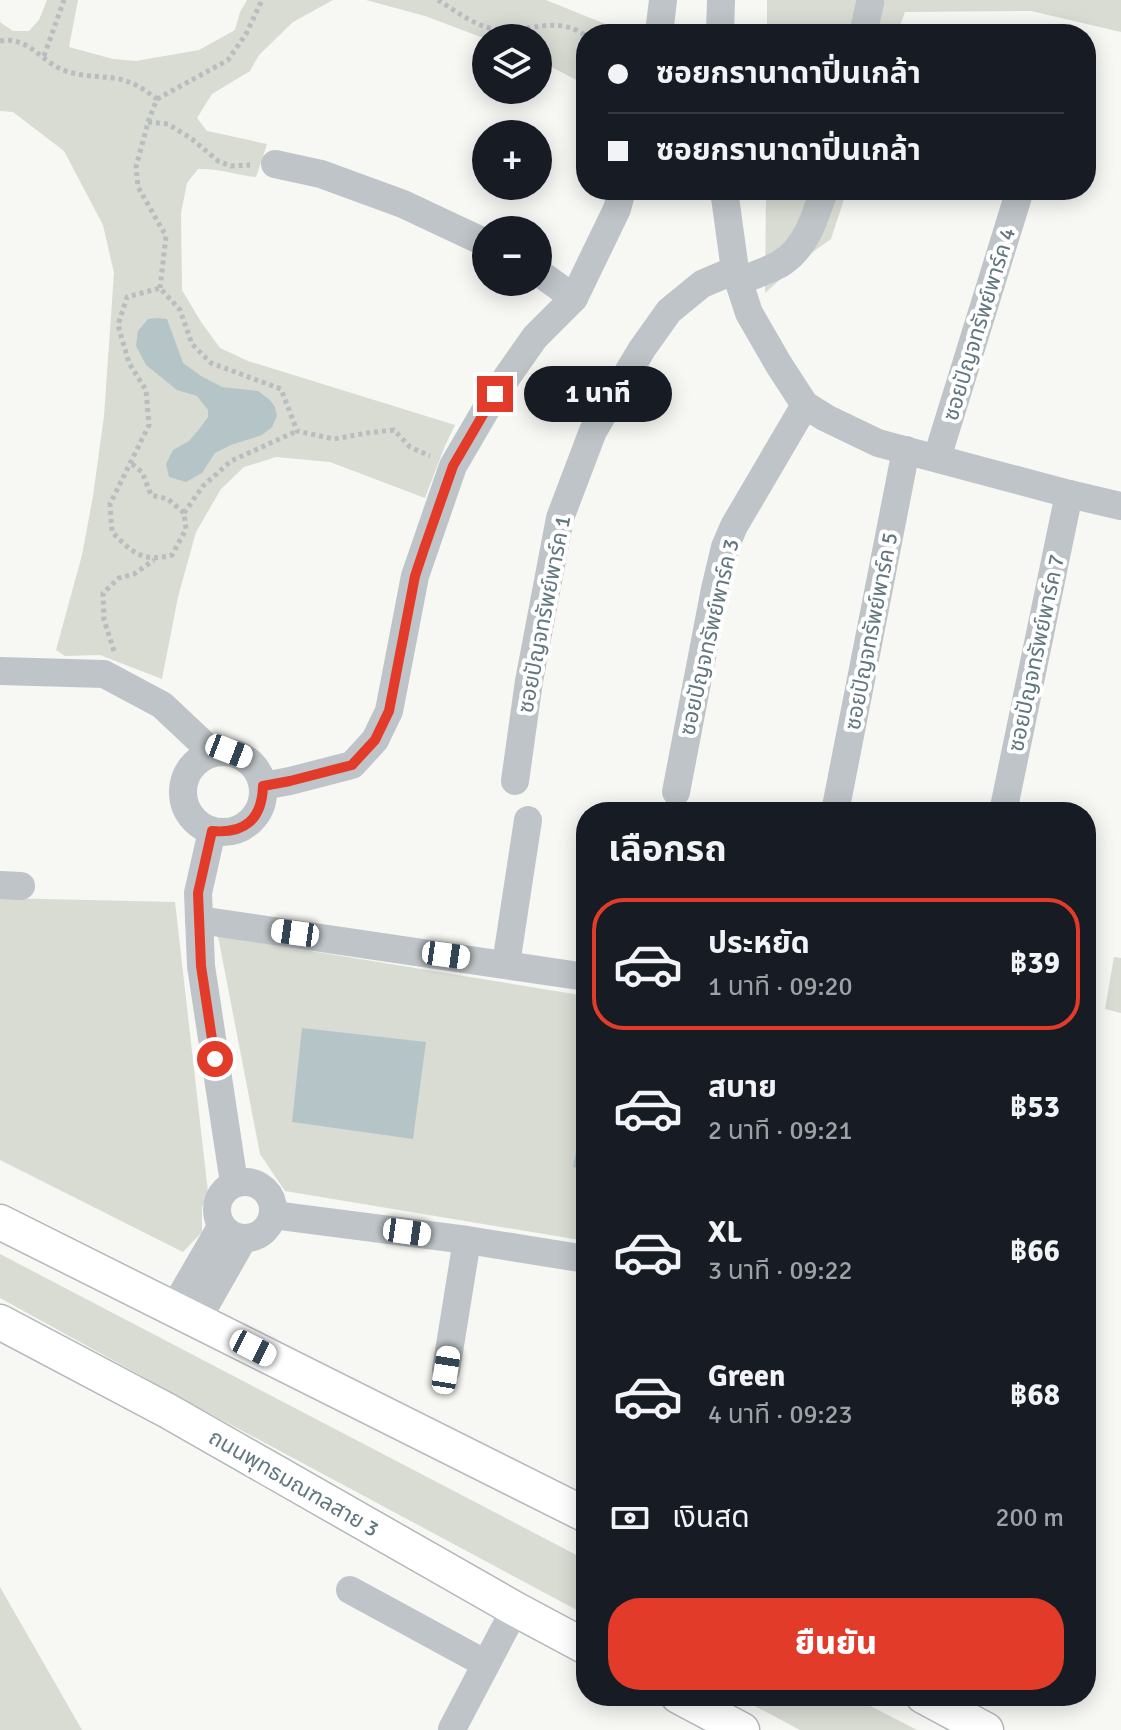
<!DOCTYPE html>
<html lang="th">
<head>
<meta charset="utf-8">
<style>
	:root { --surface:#171b24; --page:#242831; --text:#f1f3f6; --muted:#9ea1a6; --line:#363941; --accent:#e23b2a }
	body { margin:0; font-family:Signika,"Noto Sans Thai",sans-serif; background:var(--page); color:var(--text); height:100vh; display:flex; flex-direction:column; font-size:30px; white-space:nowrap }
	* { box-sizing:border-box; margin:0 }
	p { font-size:26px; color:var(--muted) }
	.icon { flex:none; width:44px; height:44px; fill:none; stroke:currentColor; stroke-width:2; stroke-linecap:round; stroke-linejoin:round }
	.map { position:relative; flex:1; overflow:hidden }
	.side { position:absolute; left:576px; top:802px; width:520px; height:904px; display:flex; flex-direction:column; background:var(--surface); border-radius:32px; box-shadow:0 4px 20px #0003 }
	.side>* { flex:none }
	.top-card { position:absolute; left:576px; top:24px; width:520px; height:176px; border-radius:32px; box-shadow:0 4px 20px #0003; display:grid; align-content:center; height:176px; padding:0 32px; background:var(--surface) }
	.buttons { position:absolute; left:472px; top:24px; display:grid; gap:16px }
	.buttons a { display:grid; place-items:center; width:80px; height:80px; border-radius:50%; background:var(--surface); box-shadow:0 4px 20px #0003; font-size:40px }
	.end { position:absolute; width:36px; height:36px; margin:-18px; border:10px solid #e23b2a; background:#fff; box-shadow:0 0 0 4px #fff }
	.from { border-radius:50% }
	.bubble { position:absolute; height:56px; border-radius:28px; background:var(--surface); box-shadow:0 4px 20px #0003; font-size:26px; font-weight:800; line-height:56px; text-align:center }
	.car { position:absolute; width:24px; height:48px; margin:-24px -12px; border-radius:10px; box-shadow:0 0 6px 2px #0007; background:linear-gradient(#fff 24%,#345 0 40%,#fff 0 76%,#345 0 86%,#fff 0) }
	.top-card b { display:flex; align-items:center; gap:28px; height:76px; font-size:30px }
	.top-card b+b { border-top:2px solid var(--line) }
	.top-card i { width:20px; height:20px; background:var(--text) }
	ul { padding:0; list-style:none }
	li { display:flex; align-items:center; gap:24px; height:132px; margin:0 16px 12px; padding:0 16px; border:4px solid transparent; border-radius:32px }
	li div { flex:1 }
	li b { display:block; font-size:30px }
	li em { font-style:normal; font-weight:800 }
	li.on { border-color:var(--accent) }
	li>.icon { width:72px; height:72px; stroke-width:1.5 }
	h2 { padding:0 32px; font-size:36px; line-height:96px }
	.pay { display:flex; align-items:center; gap:20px; height:88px; padding:0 32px; font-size:30px }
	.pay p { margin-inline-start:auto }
	.primary-button { display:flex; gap:16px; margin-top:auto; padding:16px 32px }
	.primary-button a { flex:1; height:92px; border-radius:32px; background:var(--accent); color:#fff; font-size:32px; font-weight:800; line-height:92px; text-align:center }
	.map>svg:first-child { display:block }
	.green { fill:#d8dcd3 }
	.water { fill:#b5c5c7 }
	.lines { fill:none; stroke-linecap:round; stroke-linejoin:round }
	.major-casing { stroke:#b2b8bb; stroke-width:37 }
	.path { stroke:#b8bdbf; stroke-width:5; stroke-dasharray:4 4; stroke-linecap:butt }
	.minor { stroke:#bec4c7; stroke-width:28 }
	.major { stroke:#fff; stroke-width:34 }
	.route { stroke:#e23b2a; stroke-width:10 }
	.labels { text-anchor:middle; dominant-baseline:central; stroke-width:8; stroke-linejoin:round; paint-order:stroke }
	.street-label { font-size:22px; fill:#62777f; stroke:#fff }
</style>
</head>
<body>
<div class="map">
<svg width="1121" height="1730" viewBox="0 0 1121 1730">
	<rect width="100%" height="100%" fill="#f7f7f4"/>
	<g class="green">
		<path d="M47,0H78L69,47L113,59L136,61L199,50L235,30L240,12L247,0H546L630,34H586V85L538,60V38L486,39L425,16L366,0H333L293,22L259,55L250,71L212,94L197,118L207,131L267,144L256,177C236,175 218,168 198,169L187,183L181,213L182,290L201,322L220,348L248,361L455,425L444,448L425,498L330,462L276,457L244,467L221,489L196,532L178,597L162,679L100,655L65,656L56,650L82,555L93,496L104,416L114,273L103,225L64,151L13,112L0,111V22L13,31H29L39,20Z"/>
		<path d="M767,0H1121V32L1031,11L905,12L897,34H767Z"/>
		<path d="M766,190H847L831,239L803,259L765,293Z"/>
		<path d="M0,898L175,902L208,1192L202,1208V1232L183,1252L0,1160Z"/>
		<path d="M218,936L586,996V1241L285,1191L260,1154Z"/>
		<path d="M1114,957L1121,958V1013L1105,1009Z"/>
		<path d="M0,1254L586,1560V1615L196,1406L0,1298Z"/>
		<path d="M0,1587L82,1730H0Z"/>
		<path d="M736,1696H851L917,1730H800Z"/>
	</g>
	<g class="water">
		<path d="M158,318L167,319L183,363L201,376L222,387L258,391L270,400L275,407L277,416L272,427L262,435L231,445L215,453L202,473L186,482L169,477L166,464L173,450L189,441L200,428L208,417V410L197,396L177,390L146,365L136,346L138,331L148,319Z"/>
		<path d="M302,1028L426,1042L413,1139L292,1122Z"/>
		<path d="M586,1103V1170L573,1167Z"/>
	</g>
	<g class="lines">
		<g class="major-casing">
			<g id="major">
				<path d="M0,1222L586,1515"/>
				<path d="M0,1322L168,1411L515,1609L586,1647"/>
				<path d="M678,1696L742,1730"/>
				<path d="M923,1696L986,1730"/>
			</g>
		</g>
		<g class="path">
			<path d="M438,0C456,11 473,25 494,29C528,35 555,13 586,36"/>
			<path d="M0,41C27,36 39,59 61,69C81,78 98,75 118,79C132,81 145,90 157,99L148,122L136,167L138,187L166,236L160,288"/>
			<path d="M44,56L64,0"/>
			<path d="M157,99L228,60L246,34L262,0"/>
			<path d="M148,122L168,124L192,139L218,161L231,166L250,165"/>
			<path d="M132,464L142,472L151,495L168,499L184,513L186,529L172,555C142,563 132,552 112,532L110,504L149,425L146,390L129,363L118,325L127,297L160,288L180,310L192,344L211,363L281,389L297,431L334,439L367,433L394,430L410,447L430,456"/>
			<path d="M184,513L203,486L231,461L297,431"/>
			<path d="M114,651L104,620L103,593L119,578L134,574L154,560"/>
		</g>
		<g class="minor">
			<path d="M659,34L663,0"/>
			<path d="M720,34L721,0"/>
			<path d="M863,34L870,3"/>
			<path d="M275,164L321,174L403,204L486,243"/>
			<path d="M724,190L735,270L749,313L779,365L805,405L826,418L878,443L1069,494L1121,506"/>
			<path d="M538,272L574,298"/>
			<path d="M739,281C752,276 767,271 780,264C806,248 815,218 824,190"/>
			<path d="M937,458L1020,190"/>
			<path d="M0,671L104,674L162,705L212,752"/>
			<circle cx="223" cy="792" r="40"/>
			<path d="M515,781L529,681L560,518L593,431L642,349L669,311L702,284L735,270"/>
			<path d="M263,786L290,781L352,765L375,740L389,711L415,576L453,466L495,394L535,337L574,298L617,209L622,190"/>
			<path d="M676,792L715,589L725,547L734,526L805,405"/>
			<path d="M835,812L906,450"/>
			<path d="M1003,812L1069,494"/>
			<path d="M212,831L198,893L201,966L234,1183"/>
			<path d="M0,885L21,886"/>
			<path d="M199,920L586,977"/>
			<path d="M506,964L528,820"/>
			<circle cx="245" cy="1210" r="28"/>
			<path d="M273,1215L467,1240L586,1259"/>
			<path d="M174,1308L221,1227"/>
			<path d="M197,1320L243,1239"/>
			<path d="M446,1370L467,1240"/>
			<path d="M350,1590L486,1664"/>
			<path d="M452,1729L515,1609"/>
		</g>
		<use href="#major" class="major"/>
	</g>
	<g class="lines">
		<path class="route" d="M215,1059L201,966L198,893L212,831C245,834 262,819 263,786L290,781L352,765L375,740L389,711L415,576L424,549L453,466L495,394"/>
	</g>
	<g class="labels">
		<g class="street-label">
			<text transform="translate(979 324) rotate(-73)">ซอยปัญจทรัพย์พาร์ค 4</text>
			<text transform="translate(544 614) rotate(-79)">ซอยปัญจทรัพย์พาร์ค 1</text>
			<text transform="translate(871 631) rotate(-79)">ซอยปัญจทรัพย์พาร์ค 5</text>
			<text transform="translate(709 637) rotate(-77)">ซอยปัญจทรัพย์พาร์ค 3</text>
			<text transform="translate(1036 653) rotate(-78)">ซอยปัญจทรัพย์พาร์ค 7</text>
			<text transform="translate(294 1483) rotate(30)">ถนนพุทธมณฑลสาย 3</text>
		</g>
	</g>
</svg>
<div class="buttons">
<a><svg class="icon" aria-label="layers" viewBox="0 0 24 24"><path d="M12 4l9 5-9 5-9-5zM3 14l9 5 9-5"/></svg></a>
<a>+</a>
<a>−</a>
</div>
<i class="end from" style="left:215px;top:1059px"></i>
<i class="end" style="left:495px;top:394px"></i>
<div class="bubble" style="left:524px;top:366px;width:148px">1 นาที</div>
<i class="car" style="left:229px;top:751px;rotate:111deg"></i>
<i class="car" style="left:295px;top:933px;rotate:278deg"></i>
<i class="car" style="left:446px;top:955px;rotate:98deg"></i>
<i class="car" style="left:407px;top:1232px;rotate:98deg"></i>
<i class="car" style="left:253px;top:1348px;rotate:117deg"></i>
<i class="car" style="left:446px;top:1370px;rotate:9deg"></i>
<div class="top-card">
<b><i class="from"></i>ซอยกรานาดาปิ่นเกล้า</b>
<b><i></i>ซอยกรานาดาปิ่นเกล้า</b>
</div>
<section class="side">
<h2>เลือกรถ</h2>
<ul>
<li class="on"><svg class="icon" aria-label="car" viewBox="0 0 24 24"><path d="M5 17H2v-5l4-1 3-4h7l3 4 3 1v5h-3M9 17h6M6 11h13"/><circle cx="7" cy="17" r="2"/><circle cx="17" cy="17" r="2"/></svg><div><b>ประหยัด</b><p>1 นาที · 09:20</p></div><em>฿39</em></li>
<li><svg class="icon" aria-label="car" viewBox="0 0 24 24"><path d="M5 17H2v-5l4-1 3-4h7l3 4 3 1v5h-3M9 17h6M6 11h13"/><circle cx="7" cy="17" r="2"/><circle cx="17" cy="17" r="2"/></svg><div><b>สบาย</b><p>2 นาที · 09:21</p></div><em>฿53</em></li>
<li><svg class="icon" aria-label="car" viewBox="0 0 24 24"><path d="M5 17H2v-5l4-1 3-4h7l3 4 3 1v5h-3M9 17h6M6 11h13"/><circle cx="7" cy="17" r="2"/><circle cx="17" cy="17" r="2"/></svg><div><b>XL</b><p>3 นาที · 09:22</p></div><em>฿66</em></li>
<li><svg class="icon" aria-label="car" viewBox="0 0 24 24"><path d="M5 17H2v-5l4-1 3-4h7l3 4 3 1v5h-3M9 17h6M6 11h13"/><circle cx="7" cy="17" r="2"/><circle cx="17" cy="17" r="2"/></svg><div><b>Green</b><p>4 นาที · 09:23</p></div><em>฿68</em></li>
</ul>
<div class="pay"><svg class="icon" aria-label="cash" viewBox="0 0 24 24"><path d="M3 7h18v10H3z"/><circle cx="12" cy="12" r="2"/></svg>เงินสด<p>200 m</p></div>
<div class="primary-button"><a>ยืนยัน</a></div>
</section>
</div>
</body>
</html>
